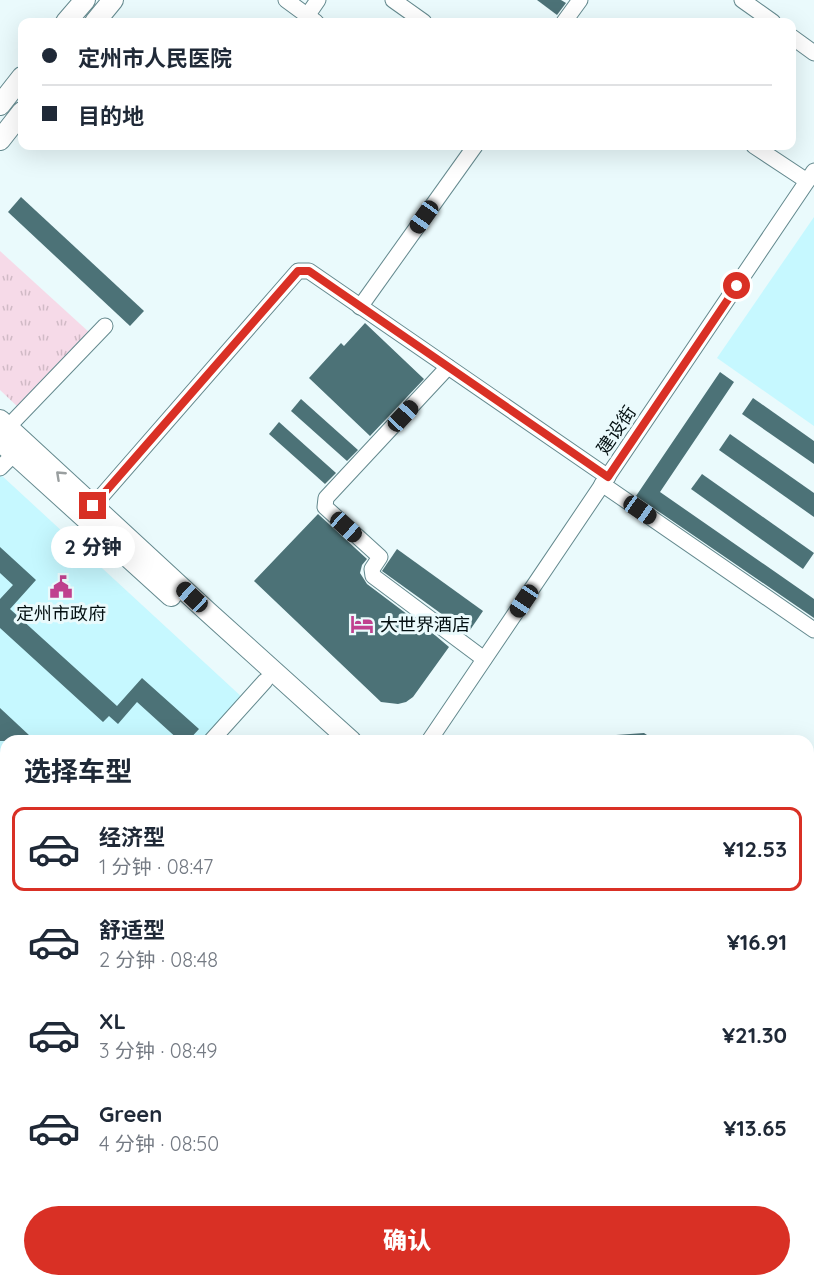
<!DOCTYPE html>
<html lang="zh">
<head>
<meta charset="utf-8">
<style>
	:root { --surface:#fff; --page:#f6f6f7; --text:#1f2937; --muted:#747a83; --line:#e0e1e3; --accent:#d93025 }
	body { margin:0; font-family:Quicksand,"Noto Sans SC",sans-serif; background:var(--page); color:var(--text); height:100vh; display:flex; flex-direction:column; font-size:22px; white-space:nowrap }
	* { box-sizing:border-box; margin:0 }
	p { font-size:20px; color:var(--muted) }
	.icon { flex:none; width:33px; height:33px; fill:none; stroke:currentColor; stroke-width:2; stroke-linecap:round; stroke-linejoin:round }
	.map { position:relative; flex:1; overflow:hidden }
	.panel { position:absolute; left:0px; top:735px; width:814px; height:552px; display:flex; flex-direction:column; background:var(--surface); border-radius:18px 18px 0 0; box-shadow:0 6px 24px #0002 }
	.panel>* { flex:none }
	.top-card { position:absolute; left:18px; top:18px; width:778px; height:132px; border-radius:12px; box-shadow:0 6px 24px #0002; display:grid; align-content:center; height:132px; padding:0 24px; background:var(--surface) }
	.end { position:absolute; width:27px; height:27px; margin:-14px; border:8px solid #d93025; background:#fff; box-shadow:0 0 0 3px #fff }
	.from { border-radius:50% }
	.bubble { position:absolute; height:42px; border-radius:21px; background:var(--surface); box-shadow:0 6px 24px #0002; font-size:20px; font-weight:800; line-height:42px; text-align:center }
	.car { position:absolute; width:18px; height:36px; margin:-18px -9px; border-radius:8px; box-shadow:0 0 4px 2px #0007; background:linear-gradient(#222 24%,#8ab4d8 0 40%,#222 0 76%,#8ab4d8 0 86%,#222 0) }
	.top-card b { display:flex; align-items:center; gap:21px; height:57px; font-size:22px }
	.top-card b+b { border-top:2px solid var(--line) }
	.top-card i { width:15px; height:15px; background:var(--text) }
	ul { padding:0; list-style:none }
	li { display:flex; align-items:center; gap:18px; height:84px; margin:0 12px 9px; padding:0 12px; border:3px solid transparent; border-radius:12px }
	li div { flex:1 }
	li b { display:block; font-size:22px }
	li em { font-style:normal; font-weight:800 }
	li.selected { border-color:var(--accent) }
	li>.icon { width:54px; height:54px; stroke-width:1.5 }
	h2 { padding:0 24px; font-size:27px; line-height:72px }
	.action { display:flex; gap:12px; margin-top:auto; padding:12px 24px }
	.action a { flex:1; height:69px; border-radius:36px; background:var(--accent); color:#fff; font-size:24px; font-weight:800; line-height:69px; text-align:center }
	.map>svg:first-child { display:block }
	.built { fill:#c6f8ff }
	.park { fill:url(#park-tufts) }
	.building { fill:#4c7277 }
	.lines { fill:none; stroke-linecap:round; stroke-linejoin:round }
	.minor-casing { stroke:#64898e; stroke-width:17 }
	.major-casing { stroke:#64898e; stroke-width:22 }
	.minor { stroke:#fff; stroke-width:15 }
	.major { stroke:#fff; stroke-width:20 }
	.oneway { stroke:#9a9fa0 }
	.route { stroke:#d93025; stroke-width:8 }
	.labels { text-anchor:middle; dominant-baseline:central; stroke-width:6; stroke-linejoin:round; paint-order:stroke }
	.street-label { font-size:18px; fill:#030f11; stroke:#eafafc }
	.poi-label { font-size:18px; fill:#030f11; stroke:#eafafc }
</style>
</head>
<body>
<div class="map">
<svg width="814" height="1287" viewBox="0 0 814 1287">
	<defs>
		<pattern id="park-tufts" width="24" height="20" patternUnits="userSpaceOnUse" patternTransform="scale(1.5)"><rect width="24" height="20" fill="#f6dae8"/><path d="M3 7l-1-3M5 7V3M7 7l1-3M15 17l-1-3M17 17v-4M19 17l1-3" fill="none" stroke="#d1bac6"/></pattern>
	</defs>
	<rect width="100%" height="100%" fill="#eafafc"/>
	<g class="built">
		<path d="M814,217V426L717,358Z"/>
		<path d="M0,474L244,699L206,741H6V758L0,752Z"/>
	</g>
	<path class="park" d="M0,251L90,333L20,409L0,390Z"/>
	<g class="building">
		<path d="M537,0H561L566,3L557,15Z"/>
		<path d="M21,197L144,311L130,326L8,212Z"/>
		<path d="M365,323L424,379L370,436L309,378L341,343L344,346Z"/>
		<path d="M720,372L734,382L660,492L814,599V618L636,496Z"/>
		<path d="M753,398L814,441V464L742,414Z"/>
		<path d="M301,399L358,450L347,461L291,411Z"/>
		<path d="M279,422L336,473L325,484L269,434Z"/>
		<path d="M730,434L814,493V517L719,450Z"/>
		<path d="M702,474L814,553L803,569L691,489Z"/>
		<path d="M318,514L367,559L362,565L360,573L367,584L436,636L449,647L413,697L406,702L398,704L381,702L254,581Z"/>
		<path d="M0,547L36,580L10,609L117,706L142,678L199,729L188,741H180L137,702L118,724L109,716L103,722L0,628V599L13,585L0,573Z"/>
		<path d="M397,549L483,611L468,633L382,571Z"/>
		<path d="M0,708L30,736L25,741H0Z"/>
		<path d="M644,733L656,741H616V735Z"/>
	</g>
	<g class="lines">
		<g class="minor-casing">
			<g id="minor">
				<path d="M286,0L316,22"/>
				<path d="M393,0L424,22"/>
				<path d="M742,0L773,22"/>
				<path d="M307,16L318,0"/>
				<path d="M564,22L580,0"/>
				<path d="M792,37L814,53"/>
				<path d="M754,146L807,181"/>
				<path d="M360,307L475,146"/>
				<path d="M448,367L326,498L325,507L380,557L372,569L373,576L484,659"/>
				<path d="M8,427L105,326"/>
				<path d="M0,468L14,454"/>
				<path d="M602,484L814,630"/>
				<path d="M93,506L298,271H309L608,477"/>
				<path d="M211,741L265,681"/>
				<path d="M429,741L814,171"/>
				<path d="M0,869L6,874"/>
				<path d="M808,975L814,964"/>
				<path d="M808,1125L814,1130"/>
				<path d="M0,1237L6,1241"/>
				<path d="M112,1281L120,1287"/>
				<path d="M61,1287L65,1281"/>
				<path d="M361,1287L364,1281"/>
				<path d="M640,1287L641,1281"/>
			</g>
		</g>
		<g class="major-casing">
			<g id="major">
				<path d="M66,22L85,0"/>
				<path d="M95,22L113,0"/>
				<path d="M0,105L22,77"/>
				<path d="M0,140L22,112"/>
				<path d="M0,420L208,612L351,741"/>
				<path d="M0,441L171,596"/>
				<path d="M808,1153L814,1158"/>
				<path d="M808,1171L814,1176"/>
			</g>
		</g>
		<use href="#minor" class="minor"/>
		<use href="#major" class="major"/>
	</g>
	<defs><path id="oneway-chevron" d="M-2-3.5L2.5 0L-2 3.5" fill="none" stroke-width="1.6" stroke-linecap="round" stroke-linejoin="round" transform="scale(1.5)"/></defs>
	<use class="oneway" href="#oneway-chevron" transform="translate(60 475) rotate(-137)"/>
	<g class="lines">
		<path class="route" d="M93,506L298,271H309L608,477L737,286"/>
	</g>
	<defs>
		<g id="civic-bare" transform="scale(1.8)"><path d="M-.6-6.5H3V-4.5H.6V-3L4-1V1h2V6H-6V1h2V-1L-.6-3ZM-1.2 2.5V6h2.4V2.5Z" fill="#c0418f" stroke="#eafafc" stroke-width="2.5" paint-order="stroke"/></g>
		<g id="hotel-bare" transform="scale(1.8)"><path d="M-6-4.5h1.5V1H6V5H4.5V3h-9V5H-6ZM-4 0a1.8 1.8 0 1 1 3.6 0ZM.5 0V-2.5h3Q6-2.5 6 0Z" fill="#c0418f" stroke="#eafafc" stroke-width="2.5" paint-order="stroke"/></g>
	</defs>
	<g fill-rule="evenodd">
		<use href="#civic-bare" x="61" y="587"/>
		<use href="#hotel-bare" x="362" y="624"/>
	</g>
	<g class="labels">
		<g class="street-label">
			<text transform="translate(616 430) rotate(-56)">建设街</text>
		</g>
		<g class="poi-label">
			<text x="61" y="613">定州市政府</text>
			<text x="380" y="624" text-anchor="start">大世界酒店</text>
		</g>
	</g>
</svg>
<i class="end from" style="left:737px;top:286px"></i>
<i class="end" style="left:93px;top:506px"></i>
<div class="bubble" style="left:51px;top:526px;width:84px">2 分钟</div>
<i class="car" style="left:424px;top:217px;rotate:215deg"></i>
<i class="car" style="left:403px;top:416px;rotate:43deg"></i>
<i class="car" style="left:640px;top:510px;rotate:125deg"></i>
<i class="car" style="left:346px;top:527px;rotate:132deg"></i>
<i class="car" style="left:192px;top:597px;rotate:313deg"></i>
<i class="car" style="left:524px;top:601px;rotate:214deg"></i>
<div class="top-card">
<b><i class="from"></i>定州市人民医院</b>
<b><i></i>目的地</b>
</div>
<section class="panel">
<h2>选择车型</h2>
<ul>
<li class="selected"><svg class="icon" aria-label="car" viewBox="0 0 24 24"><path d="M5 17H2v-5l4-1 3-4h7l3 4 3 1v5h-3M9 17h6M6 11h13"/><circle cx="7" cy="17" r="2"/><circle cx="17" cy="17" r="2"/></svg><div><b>经济型</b><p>1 分钟 · 08:47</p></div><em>¥12.53</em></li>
<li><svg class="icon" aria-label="car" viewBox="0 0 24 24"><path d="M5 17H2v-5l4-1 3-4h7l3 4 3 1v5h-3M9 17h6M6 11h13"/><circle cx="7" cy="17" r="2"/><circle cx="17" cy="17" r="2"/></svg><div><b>舒适型</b><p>2 分钟 · 08:48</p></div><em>¥16.91</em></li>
<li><svg class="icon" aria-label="car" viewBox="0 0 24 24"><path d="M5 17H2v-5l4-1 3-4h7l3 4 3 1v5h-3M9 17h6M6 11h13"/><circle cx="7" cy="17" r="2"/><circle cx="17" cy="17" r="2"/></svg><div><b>XL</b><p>3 分钟 · 08:49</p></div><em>¥21.30</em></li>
<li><svg class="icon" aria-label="car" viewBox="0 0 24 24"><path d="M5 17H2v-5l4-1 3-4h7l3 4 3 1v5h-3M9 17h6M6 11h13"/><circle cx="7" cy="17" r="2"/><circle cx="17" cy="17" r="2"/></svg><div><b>Green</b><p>4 分钟 · 08:50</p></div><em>¥13.65</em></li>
</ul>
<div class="action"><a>确认</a></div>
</section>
</div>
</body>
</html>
